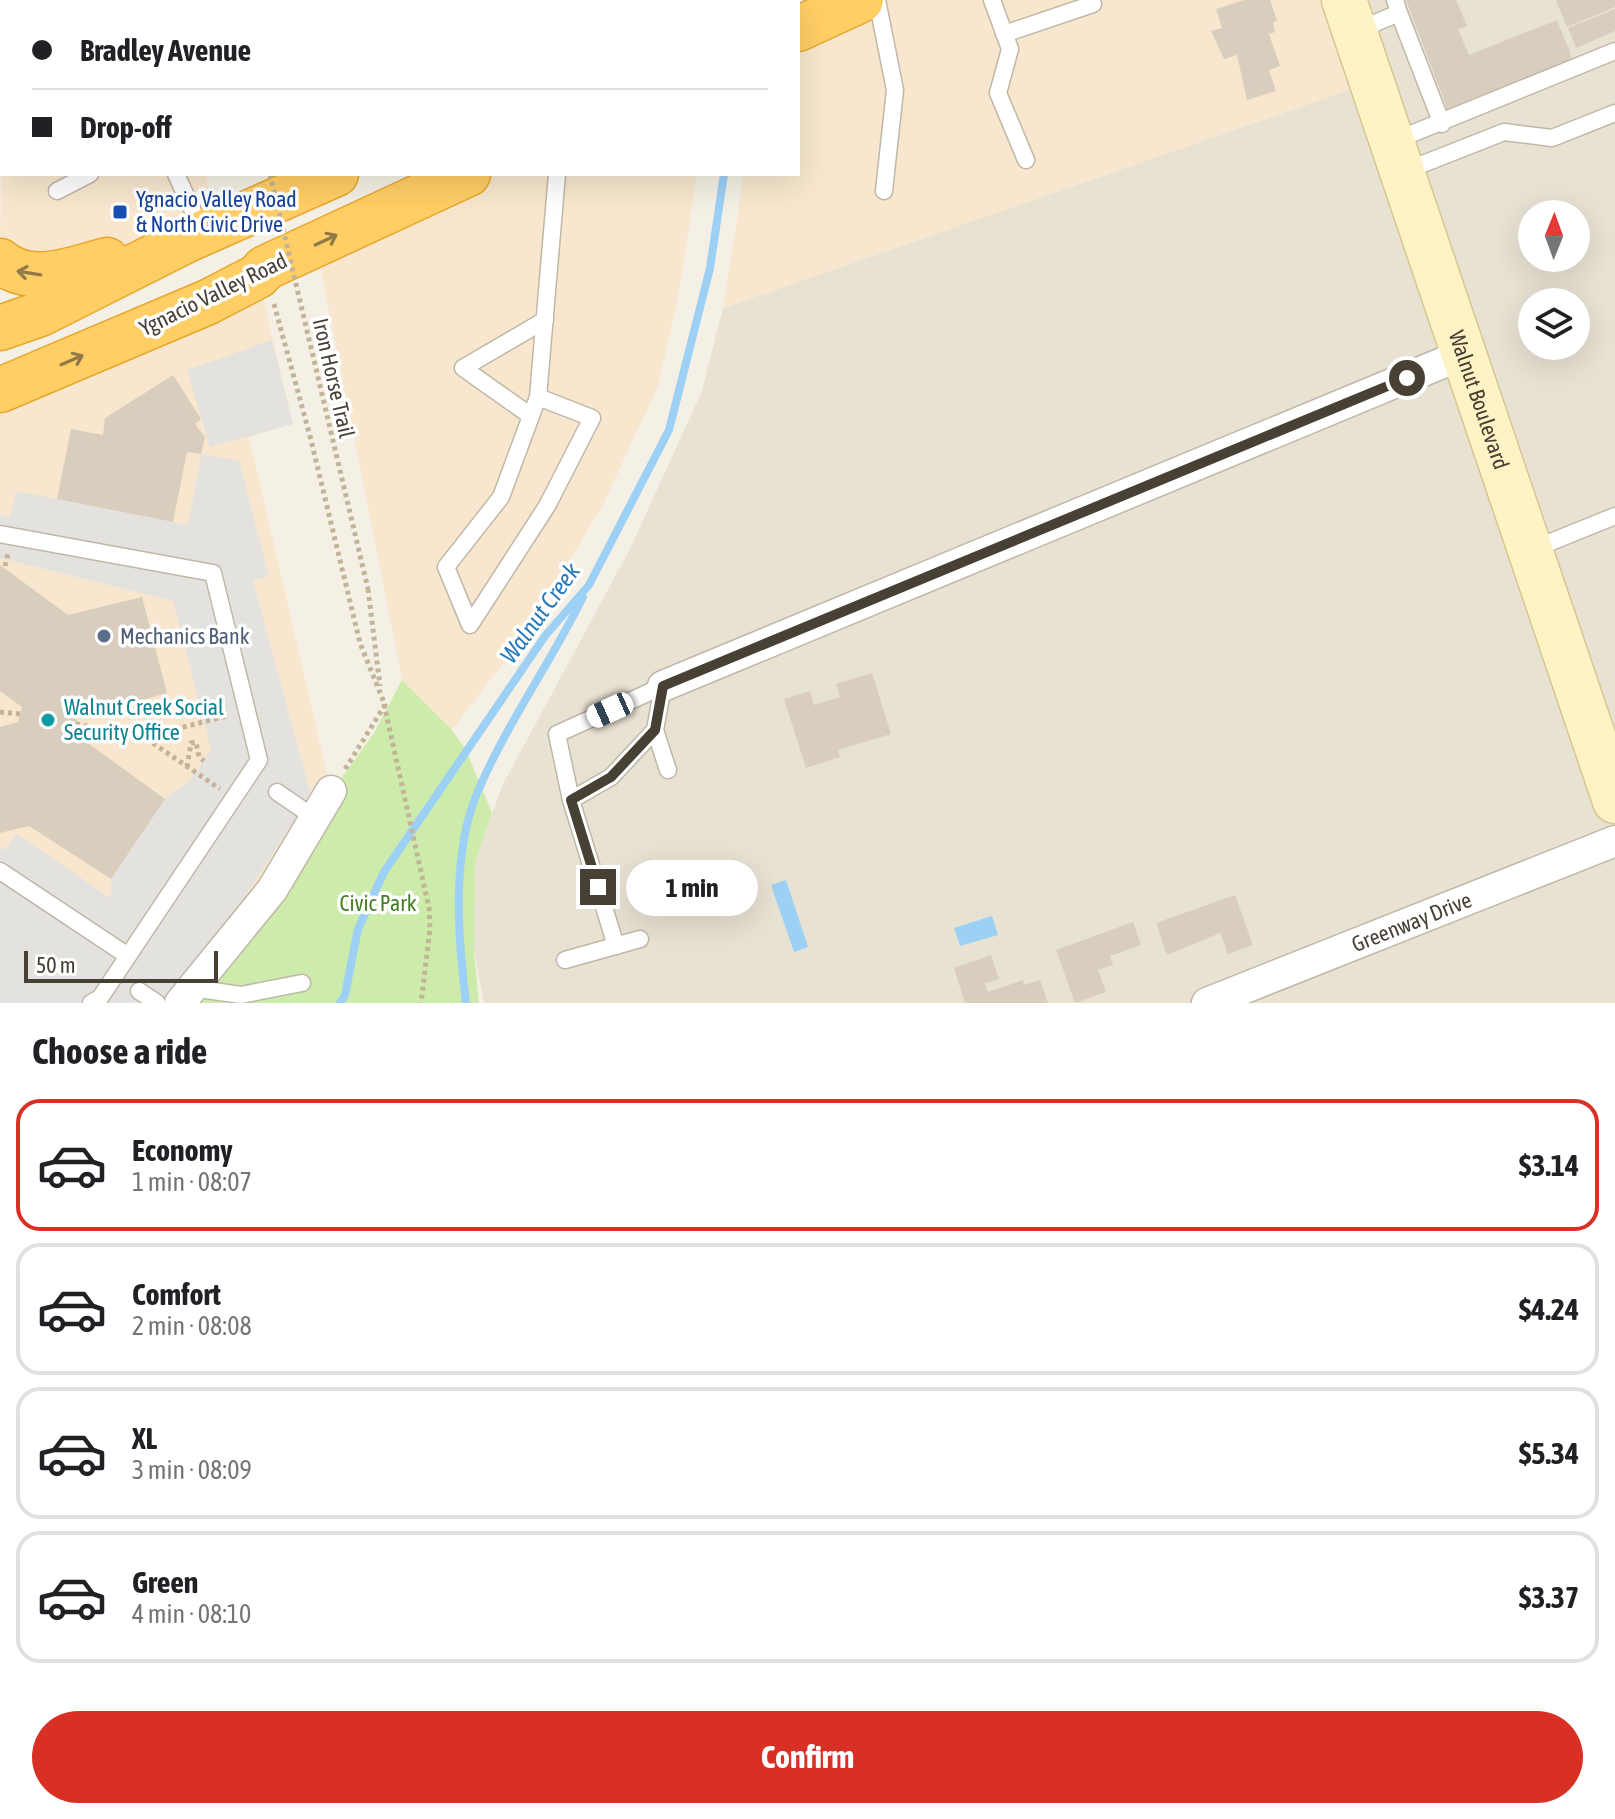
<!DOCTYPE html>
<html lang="en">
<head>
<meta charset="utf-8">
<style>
	:root { --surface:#fff; --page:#f6f6f6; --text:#202124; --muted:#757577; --line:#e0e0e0; --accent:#d93025 }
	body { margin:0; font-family:"Asap Condensed",sans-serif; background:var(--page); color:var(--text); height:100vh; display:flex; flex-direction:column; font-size:30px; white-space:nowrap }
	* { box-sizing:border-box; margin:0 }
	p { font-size:26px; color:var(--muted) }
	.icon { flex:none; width:44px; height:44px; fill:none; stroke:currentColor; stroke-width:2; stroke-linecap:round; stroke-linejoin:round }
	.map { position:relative; height:1003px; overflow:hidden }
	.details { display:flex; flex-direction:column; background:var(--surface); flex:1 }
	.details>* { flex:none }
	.banner { position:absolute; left:0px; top:0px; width:800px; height:176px; box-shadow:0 8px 32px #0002; display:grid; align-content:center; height:176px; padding:0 32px; background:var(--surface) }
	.needle { width:52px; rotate:1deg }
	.tools { position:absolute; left:1518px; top:200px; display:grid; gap:16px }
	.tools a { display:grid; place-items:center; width:72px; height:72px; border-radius:50%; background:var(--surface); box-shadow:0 8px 32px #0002; font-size:40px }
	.scale { position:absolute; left:24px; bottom:20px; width:194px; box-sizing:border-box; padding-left:8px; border:4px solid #474034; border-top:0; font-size:22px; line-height:28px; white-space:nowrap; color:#474034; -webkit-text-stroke:6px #fff; paint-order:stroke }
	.end { position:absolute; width:36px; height:36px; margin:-18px; border:10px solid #474034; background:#fff; box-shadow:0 0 0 4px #fff }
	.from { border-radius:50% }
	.bubble { position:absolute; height:56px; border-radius:28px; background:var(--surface); box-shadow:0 8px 32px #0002; font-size:26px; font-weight:700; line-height:56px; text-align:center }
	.car { position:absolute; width:24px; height:48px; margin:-24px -12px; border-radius:10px; box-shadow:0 0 6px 2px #0007; background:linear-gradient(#fff 24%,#345 0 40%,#fff 0 76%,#345 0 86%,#fff 0) }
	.banner b { display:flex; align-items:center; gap:28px; height:76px; font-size:30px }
	.banner b+b { border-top:2px solid var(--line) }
	.banner i { width:20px; height:20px; background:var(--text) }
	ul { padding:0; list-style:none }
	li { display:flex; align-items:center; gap:24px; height:132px; margin:0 16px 12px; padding:0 16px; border:4px solid var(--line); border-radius:24px }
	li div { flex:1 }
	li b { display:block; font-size:30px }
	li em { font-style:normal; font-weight:700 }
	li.selected { border-color:var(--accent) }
	li>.icon { width:72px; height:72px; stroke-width:1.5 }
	h2 { padding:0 32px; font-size:36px; line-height:96px }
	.action { display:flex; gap:16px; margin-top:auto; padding:16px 32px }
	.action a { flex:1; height:92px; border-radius:48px; background:var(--accent); color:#fff; font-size:32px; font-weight:700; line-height:92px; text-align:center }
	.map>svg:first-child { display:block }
	.residential { fill:#e8e2d3; fill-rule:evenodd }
	.commercial { fill:#f8e7ce }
	.green { fill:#cdebab }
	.parking { fill:#e4e2de }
	.water { fill:#9dd0f5 }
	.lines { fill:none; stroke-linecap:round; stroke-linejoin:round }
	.stream { stroke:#9dd0f5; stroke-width:8 }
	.building { fill:#d9cebd }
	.lane-casing { stroke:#c0b8a7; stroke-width:19 }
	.street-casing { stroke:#c0b8a7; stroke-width:33 }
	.secondary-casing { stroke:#d7c691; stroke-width:47 }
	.highway-casing { stroke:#e8a62b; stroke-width:47 }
	.path { stroke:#c3b497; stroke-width:5; stroke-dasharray:4 4; stroke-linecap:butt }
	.lane { stroke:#fff; stroke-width:16 }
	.street { stroke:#fff; stroke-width:30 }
	.secondary { stroke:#fff2c4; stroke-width:44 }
	.highway { stroke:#ffce65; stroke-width:44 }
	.path-bridge { stroke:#c3b497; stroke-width:5; stroke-dasharray:4 4; stroke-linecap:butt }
	.oneway { stroke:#917948 }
	.route { stroke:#474034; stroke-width:10 }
	.transit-dot { fill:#1a4fb4; stroke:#fff; stroke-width:3 }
	.service-dot { fill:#5c6f8a; stroke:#fff; stroke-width:3 }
	.culture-dot { fill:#0f9aa8; stroke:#fff; stroke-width:3 }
	.labels { text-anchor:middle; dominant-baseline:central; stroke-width:7; stroke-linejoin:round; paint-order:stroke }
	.transit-label { font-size:22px; fill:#164399; stroke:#fff; text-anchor:start }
	.street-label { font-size:22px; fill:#474034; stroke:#fff }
	.service-label { font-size:22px; fill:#4e5e75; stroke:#fff; text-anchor:start }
	.culture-label { font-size:22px; fill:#0d838f; stroke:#fff; text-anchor:start }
	.park-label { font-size:22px; fill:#447d23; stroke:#fff }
	.water-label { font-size:24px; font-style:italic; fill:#2679ba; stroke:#fff }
</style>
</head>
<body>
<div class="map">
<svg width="1615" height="1003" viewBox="0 0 1615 1003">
	<rect width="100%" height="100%" fill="#f4f0e5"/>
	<path class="residential" d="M1344,0H1615V1003H484L474,951L475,863L502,786L630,549L702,391L723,308L1372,82ZM1532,214H1576V258H1532ZM1532,302H1576V346H1532Z"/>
	<g class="commercial">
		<path d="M861,0H1344L1372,82L723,308L744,174H798V29Z"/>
		<path d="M2,94V174H206L217,227L187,240L0,261Z"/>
		<path d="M468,174H697L679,293L658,386L601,509L514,649L452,730L402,680L316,245Z"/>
		<path d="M258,276L293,424L249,437L331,791L180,1003H0V390Z"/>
	</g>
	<g class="green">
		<path d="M288,0H630V2Z"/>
		<path d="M402,680L452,730L466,750L492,813L475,863L474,951L479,1003H180L374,733Z"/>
	</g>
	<g class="parking">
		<path d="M272,340L293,424L210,447L187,370Z"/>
		<path d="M201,454L239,461L269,576L253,581L311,795L242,901L163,1003H0V849H5L16,833L110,898L111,879L165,799L190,780L211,750L173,601L0,558V515L10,516L16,491L188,525Z"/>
	</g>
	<g class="water">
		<path d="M786,880L808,947L794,952L771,885Z"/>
		<path d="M992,916L998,935L960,946L954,928Z"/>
	</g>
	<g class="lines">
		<g class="stream">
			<path d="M340,1003L345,995L358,929L384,872L545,636L589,585L669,430L710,268L724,174"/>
			<path d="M466,1003C458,938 451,853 478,791C506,725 551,662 583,597"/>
		</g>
	</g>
	<g class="building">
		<path d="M1244,0H1270L1277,21L1273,22L1275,32L1269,34L1280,66L1269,70L1276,91L1247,100L1237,55L1224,59L1211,31L1222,28L1216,9Z"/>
		<path d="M1406,0H1456L1467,26L1458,29L1469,55L1557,20L1575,65L1450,116Z"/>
		<path d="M1556,0H1615V7L1567,27Z"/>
		<path d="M1615,9V31L1576,48L1568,28Z"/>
		<path d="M173,375L201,419L195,424L205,437L201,454L187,452L173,522L57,499L71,429L103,435L105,418Z"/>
		<path d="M0,565L68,615L142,597L167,693L77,718L74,733L165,799L111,879L29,826L0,833V727L18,722L22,707L0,691Z"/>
		<path d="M872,673L891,734L838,750L840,757L806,768L784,699L810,691L814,705L840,697L836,684Z"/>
		<path d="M1235,895L1253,945L1228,954L1220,933L1167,955L1156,923Z"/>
		<path d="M1133,922L1141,945L1110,956L1113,965L1098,970L1106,992L1075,1003L1056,950Z"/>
		<path d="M991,955L999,979L985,983L988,992L1023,980L1024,985L1040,980L1048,1003H965L954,968Z"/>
	</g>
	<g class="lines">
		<g class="lane-casing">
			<g id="lane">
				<path d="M156,0L157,2"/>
				<path d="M877,0L895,90L884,191"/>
				<path d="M992,0L1010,49L998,93L1026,160"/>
				<path d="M630,2V0"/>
				<path d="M1399,13L1442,124"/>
				<path d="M1356,31L1399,13L1395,0"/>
				<path d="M1004,34L1093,4"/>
				<path d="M1394,141L1615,51"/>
				<path d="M1405,171L1504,132L1552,138L1615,113"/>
				<path d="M176,174L202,231"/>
				<path d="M57,191L90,174"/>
				<path d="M538,397L592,418L547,506L470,625L446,567L501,497L538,397L557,174"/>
				<path d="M531,416L463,368L545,320"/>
				<path d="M0,534L213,573L259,760L100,998L91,1003"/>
				<path d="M1531,550L1615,516"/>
				<path d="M655,730L668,770"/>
				<path d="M277,792L315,818"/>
				<path d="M571,800L611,777L655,730L663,686"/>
				<path d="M0,871L128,956"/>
				<path d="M616,946L571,800L557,734L663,686"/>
				<path d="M565,960L640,939"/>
				<path d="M192,988L241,995L302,983"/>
				<path d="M139,991L157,1003"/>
			</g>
		</g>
		<g class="street-casing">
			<g id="street">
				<path d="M663,686L1464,354"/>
				<path d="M180,1003L272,890L331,791"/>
				<path id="s1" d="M1207,1003L1615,841"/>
			</g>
		</g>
		<g class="secondary-casing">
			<g id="secondary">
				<path id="s2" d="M1344,0L1615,801"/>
				<path d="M22,2L23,0"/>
				<path d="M0,105L2,94"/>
			</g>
		</g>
		<g class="highway-casing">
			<g id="highway">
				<path d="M730,2L735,0"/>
				<path d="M798,29L861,0"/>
				<path d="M0,261C31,287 72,269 107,260"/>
				<path d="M0,328L40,314L187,240L336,174"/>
				<path d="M0,390L208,302L258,276L265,268L468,174"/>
			</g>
		</g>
		<g class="path">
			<path d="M199,0V2"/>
			<path d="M228,0L229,2"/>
			<path d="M274,304L310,436L360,643L385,705L344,771"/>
			<path d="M5,566L8,554"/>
			<path d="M368,589L380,686"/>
			<path d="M384,704L429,908L430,929L421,1003"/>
			<path d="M0,712L20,714"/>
			<path d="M76,724L144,737L220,789"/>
			<path d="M144,737L227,716"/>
			<path d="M187,767L191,743L196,742L199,757L204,761"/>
		</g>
		<use href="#lane" class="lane"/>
		<use href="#street" class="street"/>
		<use href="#secondary" class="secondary"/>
		<use href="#highway" class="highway"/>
		<path class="path-bridge" d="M270,174L368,589"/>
	</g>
	<defs><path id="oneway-shaft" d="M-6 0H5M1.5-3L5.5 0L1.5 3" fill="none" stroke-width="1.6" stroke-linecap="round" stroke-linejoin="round" transform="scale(2)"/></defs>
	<g class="oneway">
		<use href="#oneway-shaft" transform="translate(326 240) rotate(-25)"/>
		<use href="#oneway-shaft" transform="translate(29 273) rotate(-171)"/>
		<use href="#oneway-shaft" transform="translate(72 360) rotate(-23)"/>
	</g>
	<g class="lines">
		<path class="route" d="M598,887L571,800L611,777L655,730L663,686L1407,378"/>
	</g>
	<rect class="transit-dot" x="112" y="204" width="16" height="16" rx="4"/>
	<circle class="service-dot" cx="104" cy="636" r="8"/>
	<circle class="culture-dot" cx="48" cy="720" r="8"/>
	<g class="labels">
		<g class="transit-label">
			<text x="136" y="199">Ygnacio Valley Road<tspan x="136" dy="25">&amp; North Civic Drive</tspan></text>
		</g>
		<g class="street-label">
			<text transform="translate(213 294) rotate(-26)">Ygnacio Valley Road</text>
			<text transform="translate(334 378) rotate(77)">Iron Horse Trail</text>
			<text stroke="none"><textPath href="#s2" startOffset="422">Walnut Boulevard</textPath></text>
			<text stroke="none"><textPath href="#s1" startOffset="220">Greenway Drive</textPath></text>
		</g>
		<g class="service-label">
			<text x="120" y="636">Mechanics Bank</text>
		</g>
		<g class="culture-label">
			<text x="64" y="707">Walnut Creek Social<tspan x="64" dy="25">Security Office</tspan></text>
		</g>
		<g class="park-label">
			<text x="378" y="903">Civic Park</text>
		</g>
		<g class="water-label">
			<text transform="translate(540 613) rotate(-54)">Walnut Creek</text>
		</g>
	</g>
</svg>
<div class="tools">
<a><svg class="needle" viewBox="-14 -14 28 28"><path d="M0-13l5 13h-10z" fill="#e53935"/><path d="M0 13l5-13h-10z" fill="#757577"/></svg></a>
<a><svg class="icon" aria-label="layers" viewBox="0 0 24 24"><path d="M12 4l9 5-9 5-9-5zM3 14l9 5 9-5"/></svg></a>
</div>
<div class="scale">50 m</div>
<i class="end from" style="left:1407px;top:378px"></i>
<i class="end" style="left:598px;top:887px"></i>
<div class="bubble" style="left:626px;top:860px;width:132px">1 min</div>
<i class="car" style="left:610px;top:710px;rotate:246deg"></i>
<div class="banner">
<b><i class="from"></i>Bradley Avenue</b>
<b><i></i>Drop-off</b>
</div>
</div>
<section class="details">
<h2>Choose a ride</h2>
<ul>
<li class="selected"><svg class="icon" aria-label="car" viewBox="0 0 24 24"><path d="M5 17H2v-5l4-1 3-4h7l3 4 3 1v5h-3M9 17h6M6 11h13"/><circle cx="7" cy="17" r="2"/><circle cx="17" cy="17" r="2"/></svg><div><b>Economy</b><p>1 min · 08:07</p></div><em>$3.14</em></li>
<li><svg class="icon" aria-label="car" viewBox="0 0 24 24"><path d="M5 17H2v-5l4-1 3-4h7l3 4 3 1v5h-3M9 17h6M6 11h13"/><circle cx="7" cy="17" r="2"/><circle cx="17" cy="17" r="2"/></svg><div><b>Comfort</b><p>2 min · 08:08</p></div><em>$4.24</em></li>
<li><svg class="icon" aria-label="car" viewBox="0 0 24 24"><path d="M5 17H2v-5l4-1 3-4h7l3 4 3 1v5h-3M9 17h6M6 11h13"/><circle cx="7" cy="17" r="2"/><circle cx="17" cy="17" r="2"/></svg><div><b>XL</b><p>3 min · 08:09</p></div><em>$5.34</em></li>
<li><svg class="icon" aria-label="car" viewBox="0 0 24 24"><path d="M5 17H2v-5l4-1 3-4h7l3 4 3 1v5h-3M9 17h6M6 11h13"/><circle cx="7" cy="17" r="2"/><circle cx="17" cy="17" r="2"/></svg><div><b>Green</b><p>4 min · 08:10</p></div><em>$3.37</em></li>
</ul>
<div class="action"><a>Confirm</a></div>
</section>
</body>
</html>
